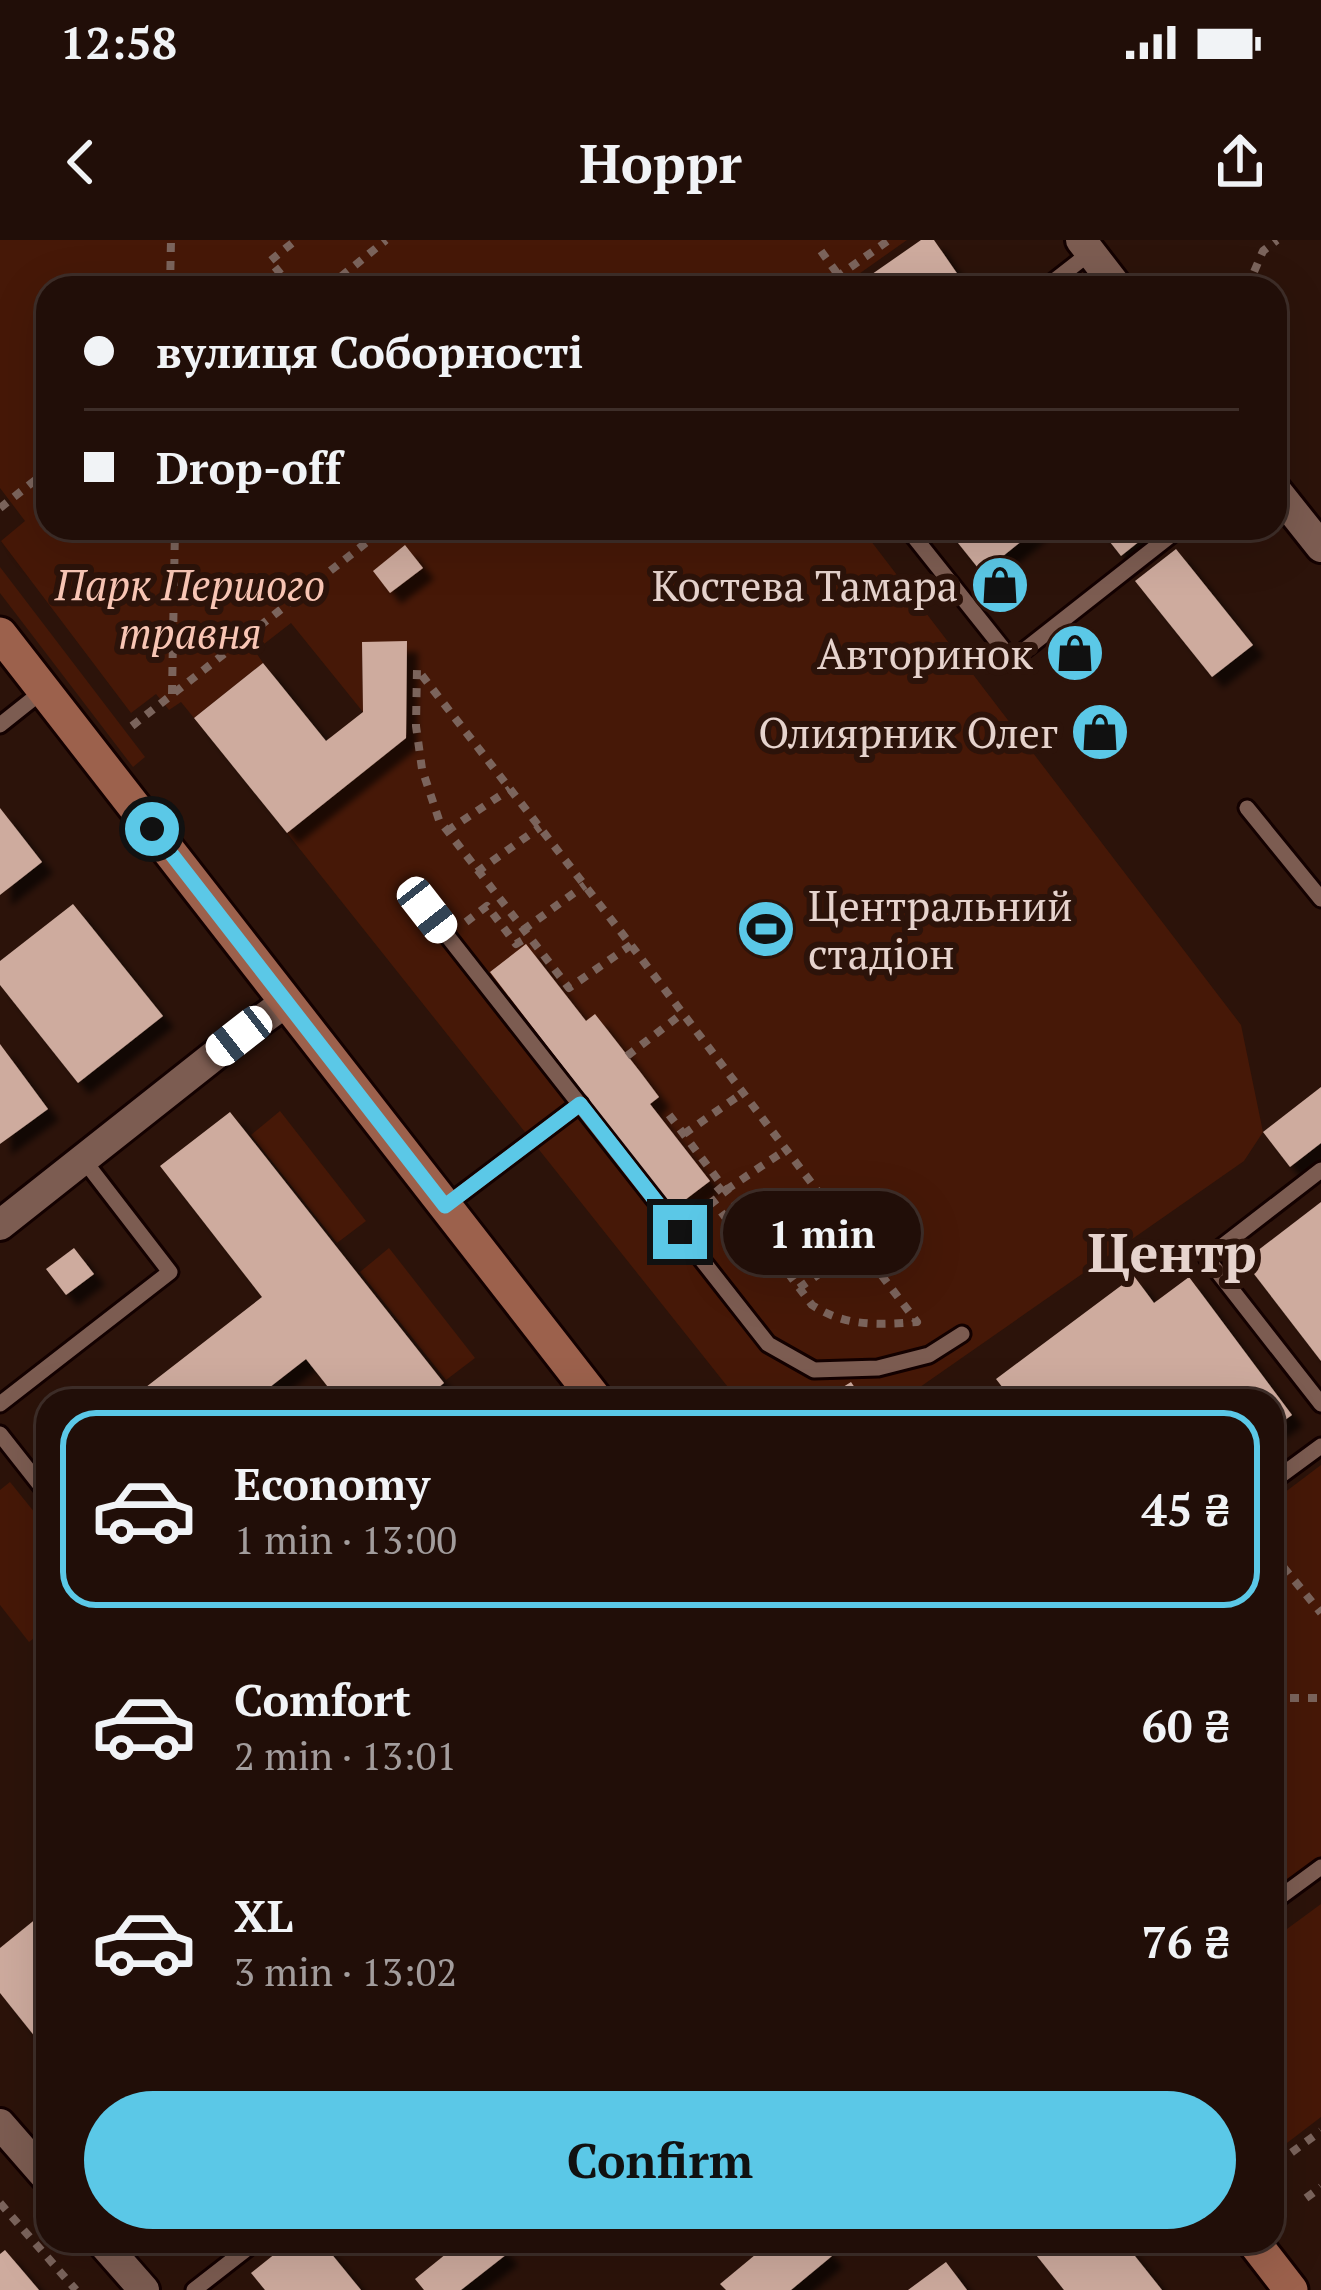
<!DOCTYPE html>
<html lang="en">
<head>
<meta charset="utf-8">
<style>
	:root { --surface:#210e08; --page:#2d1c16; --text:#f1f3f6; --muted:#a29c9c; --line:#3e2e29; --accent:#5bc8e7 }
	body { margin:0; font-family:"PT Serif",serif; background:var(--page); color:var(--text); height:100vh; display:flex; flex-direction:column; font-size:45px; white-space:nowrap }
	* { box-sizing:border-box; margin:0 }
	p { font-size:39px; color:var(--muted) }
	.icon { flex:none; width:66px; height:66px; fill:none; stroke:currentColor; stroke-width:2; stroke-linecap:round; stroke-linejoin:round }
	.map { position:relative; flex:1; overflow:hidden }
	.panel { position:absolute; left:36px; top:1149px; width:1248px; height:864px; display:flex; flex-direction:column; background:var(--surface); border-radius:36px; box-shadow:0 12px 48px #0002,0 0 0 3px var(--line) }
	.panel>* { flex:none }
	.top-card { position:absolute; left:36px; top:36px; width:1251px; height:264px; border-radius:36px; box-shadow:0 12px 48px #0002,0 0 0 3px var(--line); display:grid; align-content:center; height:264px; padding:0 48px; background:var(--surface) }
	.end { position:absolute; width:54px; height:54px; margin:-27px; border:15px solid #5bc8e7; background:#111; box-shadow:0 0 0 6px #111 }
	.from { border-radius:50% }
	.bubble { position:absolute; height:84px; border-radius:42px; background:var(--surface); box-shadow:0 12px 48px #0002,0 0 0 3px var(--line); font-size:39px; font-weight:700; line-height:84px; text-align:center }
	.car { position:absolute; width:36px; height:72px; margin:-36px -18px; border-radius:15px; box-shadow:0 0 9px 3px #0007; background:linear-gradient(#fff 24%,#345 0 40%,#fff 0 76%,#345 0 86%,#fff 0) }
	.top-card b { display:flex; align-items:center; gap:42px; height:114px; font-size:45px }
	.top-card b+b { border-top:3px solid var(--line) }
	.top-card i { width:30px; height:30px; background:var(--text) }
	ul { padding:21px 0 0; list-style:none }
	li { display:flex; align-items:center; gap:36px; height:198px; margin:0 24px 18px; padding:0 24px; border:6px solid transparent; border-radius:36px }
	li div { flex:1 }
	li b { display:block; font-size:45px }
	li em { font-style:normal; font-weight:700 }
	li.active { border-color:var(--accent) }
	li>.icon { width:108px; height:108px; stroke-width:1.5 }
	.primary-button { display:flex; gap:24px; margin-top:auto; padding:24px 48px }
	.primary-button a { flex:1; height:138px; border-radius:72px; background:var(--accent); color:#111; font-size:48px; font-weight:700; line-height:138px; text-align:center }
	.status { display:flex; justify-content:space-between; align-items:center; height:84px; padding:0 60px; background:var(--surface); direction:ltr }
	.status svg { height:33px; fill:currentColor }
	header { display:flex; justify-content:space-between; align-items:center; height:156px; padding:0 48px; background:var(--surface); font-size:54px; font-weight:700 }
	.map>svg:first-child { display:block }
	.green { fill:#461807 }
	.building { fill:#ceab9e; filter:url(#shadow) }
	.lines { fill:none; stroke-linecap:round; stroke-linejoin:round }
	.service-casing { stroke:#130100; stroke-width:21 }
	.minor-casing { stroke:#130100; stroke-width:36 }
	.secondary-casing { stroke:#130100; stroke-width:39 }
	.path { stroke:#7b645c; stroke-width:8; stroke-dasharray:9 9; stroke-linecap:butt }
	.service { stroke:#7c5c51; stroke-width:15 }
	.minor { stroke:#7c5c51; stroke-width:30 }
	.secondary { stroke:#9c614c; stroke-width:33 }
	.route { stroke:#5bc8e7; stroke-width:15 }
	.labels { text-anchor:middle; dominant-baseline:central; stroke-width:12; stroke-linejoin:round; paint-order:stroke }
	.park-label { font-size:42px; font-style:italic; fill:#f9c6b5; stroke:#2c130a }
	.poi-label { font-size:42px; fill:#e6d3cd; stroke:#2c130a; text-anchor:end }
	.district-label { font-size:54px; font-weight:bold; fill:#e6d3cd; stroke:#2c130a }
</style>
</head>
<body>
<div class="status"><b>12:58</b><svg viewBox="0 0 49 12"><path d="M0 12V9h3v3zM5 12V6h3v6zM10 12V3h3v9zM15 12V0h3v12zM26 1h20v11H26zM47 4h2v5h-2z"/></svg></div>
<header><svg class="icon" aria-label="back" viewBox="0 0 24 24"><path d="M15 5l-7 7 7 7"/></svg>Hoppr<svg class="icon" aria-label="share" viewBox="0 0 24 24"><path d="M12 15V3M7 8l5-5 5 5M5 13v7h14v-7"/></svg></header>
<div class="map">
<svg width="1321" height="2050" viewBox="0 0 1321 2050">
	<defs>
		<filter id="shadow"><feDropShadow dx="11" dy="11" stdDeviation="3" flood-color="#0009"/></filter>
	</defs>
	<rect width="100%" height="100%" fill="#2c130a"/>
	<g class="green">
		<path d="M0,0H907L839,48H48V288H861L1241,785L1263,892L1244,921L900,1161H739L287,593L406,498L407,402L362,403L363,472L291,383L255,411L263,423L194,478L181,462L169,470L156,454L131,473L1,301L25,281L0,248Z"/>
		<path d="M0,327L145,517L133,527L0,353Z"/>
		<path d="M280,871L366,981L337,1003L251,895Z"/>
		<path d="M389,1008L475,1118L446,1140L360,1032Z"/>
		<path d="M1321,1225V1616L1272,1651V1262Z"/>
		<path d="M10,1242L48,1289V1387L29,1402L0,1365V1250Z"/>
		<path d="M1321,1664V1877L1283,1906L1272,1892V1700Z"/>
	</g>
	<g class="building">
		<path d="M921,0H934L963,42L953,48H852Z"/>
		<path d="M946,288H1038L982,333Z"/>
		<path d="M1099,288H1156L1121,316Z"/>
		<path d="M405,305L423,328L390,353L373,331Z"/>
		<path d="M1176,309L1253,405L1212,437L1135,341Z"/>
		<path d="M407,401L406,498L287,593L194,478L263,423L326,501L363,472L362,402Z"/>
		<path d="M0,568L42,622L0,655Z"/>
		<path d="M73,664L163,776L78,843L0,745V721Z"/>
		<path d="M526,704L586,781L595,774L641,833L659,857L650,864L710,941L673,969L490,732Z"/>
		<path d="M0,804L48,869L0,904Z"/>
		<path d="M1321,847V903L1290,927L1263,892Z"/>
		<path d="M230,872L444,1143L421,1161H339L306,1119L252,1161H128L262,1057L160,926Z"/>
		<path d="M1321,962V1121L1244,1021Z"/>
		<path d="M74,1008L94,1034L66,1055L46,1029Z"/>
		<path d="M1134,1036L1154,1063L1189,1037L1292,1175L1272,1189V1161H1013L996,1139Z"/>
		<path d="M851,1142L864,1161H821Z"/>
		<path d="M48,1669V1813L0,1753V1708Z"/>
		<path d="M291,2001H321L361,2050H265L251,2033Z"/>
		<path d="M462,2001H496L507,2014L461,2050H424L415,2039Z"/>
		<path d="M772,2001H819L832,2016L791,2050H726L720,2044Z"/>
		<path d="M1025,2001H1123L1162,2050H1064Z"/>
		<path d="M5,2010L39,2050H0V2014Z"/>
		<path d="M946,2022L967,2050H908Z"/>
	</g>
	<g class="lines">
		<g class="service-casing">
			<g id="service">
				<path d="M1045,48L1091,12"/>
				<path d="M907,288L1012,420L1180,288"/>
				<path d="M0,485L44,450"/>
				<path d="M1247,568L1321,659"/>
				<path d="M427,670L768,1104L814,1130L878,1128L929,1115L962,1094"/>
				<path d="M1321,930L1207,1018L1321,1164"/>
				<path d="M445,966L580,864"/>
				<path d="M0,1164L170,1032L83,919"/>
				<path d="M0,1194L48,1255"/>
				<path d="M1272,1242L1321,1206"/>
				<path d="M1272,1663L1321,1627"/>
				<path d="M194,2050L257,2001"/>
			</g>
		</g>
		<g class="minor-casing">
			<g id="minor">
				<path d="M1081,0L1118,48"/>
				<path d="M1275,249L1321,307"/>
				<path d="M0,985L239,796L286,762"/>
				<path d="M0,1884L48,1939"/>
				<path d="M101,2001L144,2050"/>
			</g>
		</g>
		<g class="secondary-casing">
			<g id="secondary">
				<path d="M0,394L597,1161"/>
				<path d="M1253,2001L1291,2050"/>
			</g>
		</g>
		<g class="path">
			<path d="M821,11L839,36"/>
			<path d="M170,48L171,0"/>
			<path d="M292,48L270,21L296,0"/>
			<path d="M327,48L386,0"/>
			<path d="M821,48L889,0"/>
			<path d="M1247,48L1263,11L1277,0"/>
			<path d="M0,268L48,230"/>
			<path d="M172,454L175,288"/>
			<path d="M132,486L385,288"/>
			<path d="M447,591L510,549"/>
			<path d="M477,632L540,587"/>
			<path d="M466,682L487,666L516,704L528,697"/>
			<path d="M523,690L585,645"/>
			<path d="M631,705L569,748L439,580L422,529L416,486L417,429L631,705L917,1082C878,1085 846,1087 812,1065L664,868"/>
			<path d="M627,816L683,773"/>
			<path d="M684,894L744,852"/>
			<path d="M723,946L710,957L740,997L724,1009"/>
			<path d="M726,950L787,909"/>
			<path d="M770,1008L830,966"/>
			<path d="M799,1048L859,1006"/>
			<path d="M1272,1313L1321,1373"/>
			<path d="M1272,1458H1321"/>
			<path d="M1277,1923L1321,1891"/>
			<path d="M1306,1958L1321,1947"/>
			<path d="M0,1963L76,2050"/>
		</g>
		<use href="#service" class="service"/>
		<use href="#minor" class="minor"/>
		<use href="#secondary" class="secondary"/>
	</g>
	<g class="lines">
		<path class="route" d="M152,589L445,966L580,864L680,992"/>
	</g>
	<defs>
		<g id="shop-disc" transform="scale(3)"><circle r="9.5" fill="#5bc8e7" stroke="#2c130a"/><path d="M-5-2.5h2.3a2.7 3.5 0 0 1 5.4 0H5L5.5 6h-11ZM-1.5-2.5h3a1.5 2.3 0 0 0-3 0Z" fill="#111"/></g>
		<g id="stadium-disc" transform="scale(3)"><circle r="9.5" fill="#5bc8e7" stroke="#2c130a"/><path d="M0-5a6.5 5 0 1 0 0 10a6.5 5 0 1 0 0-10ZM-3.5-1.8h7v3.6h-7Z" fill="#111"/></g>
	</defs>
	<g fill-rule="evenodd">
		<use href="#shop-disc" x="1000" y="345"/>
		<use href="#shop-disc" x="1075" y="413"/>
		<use href="#shop-disc" x="1100" y="492"/>
		<use href="#stadium-disc" x="766" y="689"/>
	</g>
	<g class="labels">
		<g class="park-label">
			<text x="190" y="344">Парк Першого<tspan x="190" dy="48">травня</tspan></text>
		</g>
		<g class="poi-label">
			<text x="958" y="345">Костева Тамара</text>
			<text x="1033" y="413">Авторинок</text>
			<text x="1058" y="492">Олиярник Олег</text>
			<text x="808" y="665" text-anchor="start">Центральний<tspan x="808" dy="48">стадіон</tspan></text>
		</g>
		<g class="district-label">
			<text x="1172" y="1011">Центр</text>
		</g>
	</g>
</svg>
<i class="end from" style="left:152px;top:589px"></i>
<i class="end" style="left:680px;top:992px"></i>
<div class="bubble" style="left:723px;top:951px;width:198px">1 min</div>
<i class="car" style="left:427px;top:670px;rotate:142deg"></i>
<i class="car" style="left:239px;top:796px;rotate:232deg"></i>
<div class="top-card">
<b><i class="from"></i>вулиця Соборності</b>
<b><i></i>Drop-off</b>
</div>
<section class="panel">
<ul>
<li class="active"><svg class="icon" aria-label="car" viewBox="0 0 24 24"><path d="M5 17H2v-5l4-1 3-4h7l3 4 3 1v5h-3M9 17h6M6 11h13"/><circle cx="7" cy="17" r="2"/><circle cx="17" cy="17" r="2"/></svg><div><b>Economy</b><p>1 min · 13:00</p></div><em>45 ₴</em></li>
<li><svg class="icon" aria-label="car" viewBox="0 0 24 24"><path d="M5 17H2v-5l4-1 3-4h7l3 4 3 1v5h-3M9 17h6M6 11h13"/><circle cx="7" cy="17" r="2"/><circle cx="17" cy="17" r="2"/></svg><div><b>Comfort</b><p>2 min · 13:01</p></div><em>60 ₴</em></li>
<li><svg class="icon" aria-label="car" viewBox="0 0 24 24"><path d="M5 17H2v-5l4-1 3-4h7l3 4 3 1v5h-3M9 17h6M6 11h13"/><circle cx="7" cy="17" r="2"/><circle cx="17" cy="17" r="2"/></svg><div><b>XL</b><p>3 min · 13:02</p></div><em>76 ₴</em></li>
</ul>
<div class="primary-button"><a>Confirm</a></div>
</section>
</div>
</body>
</html>
